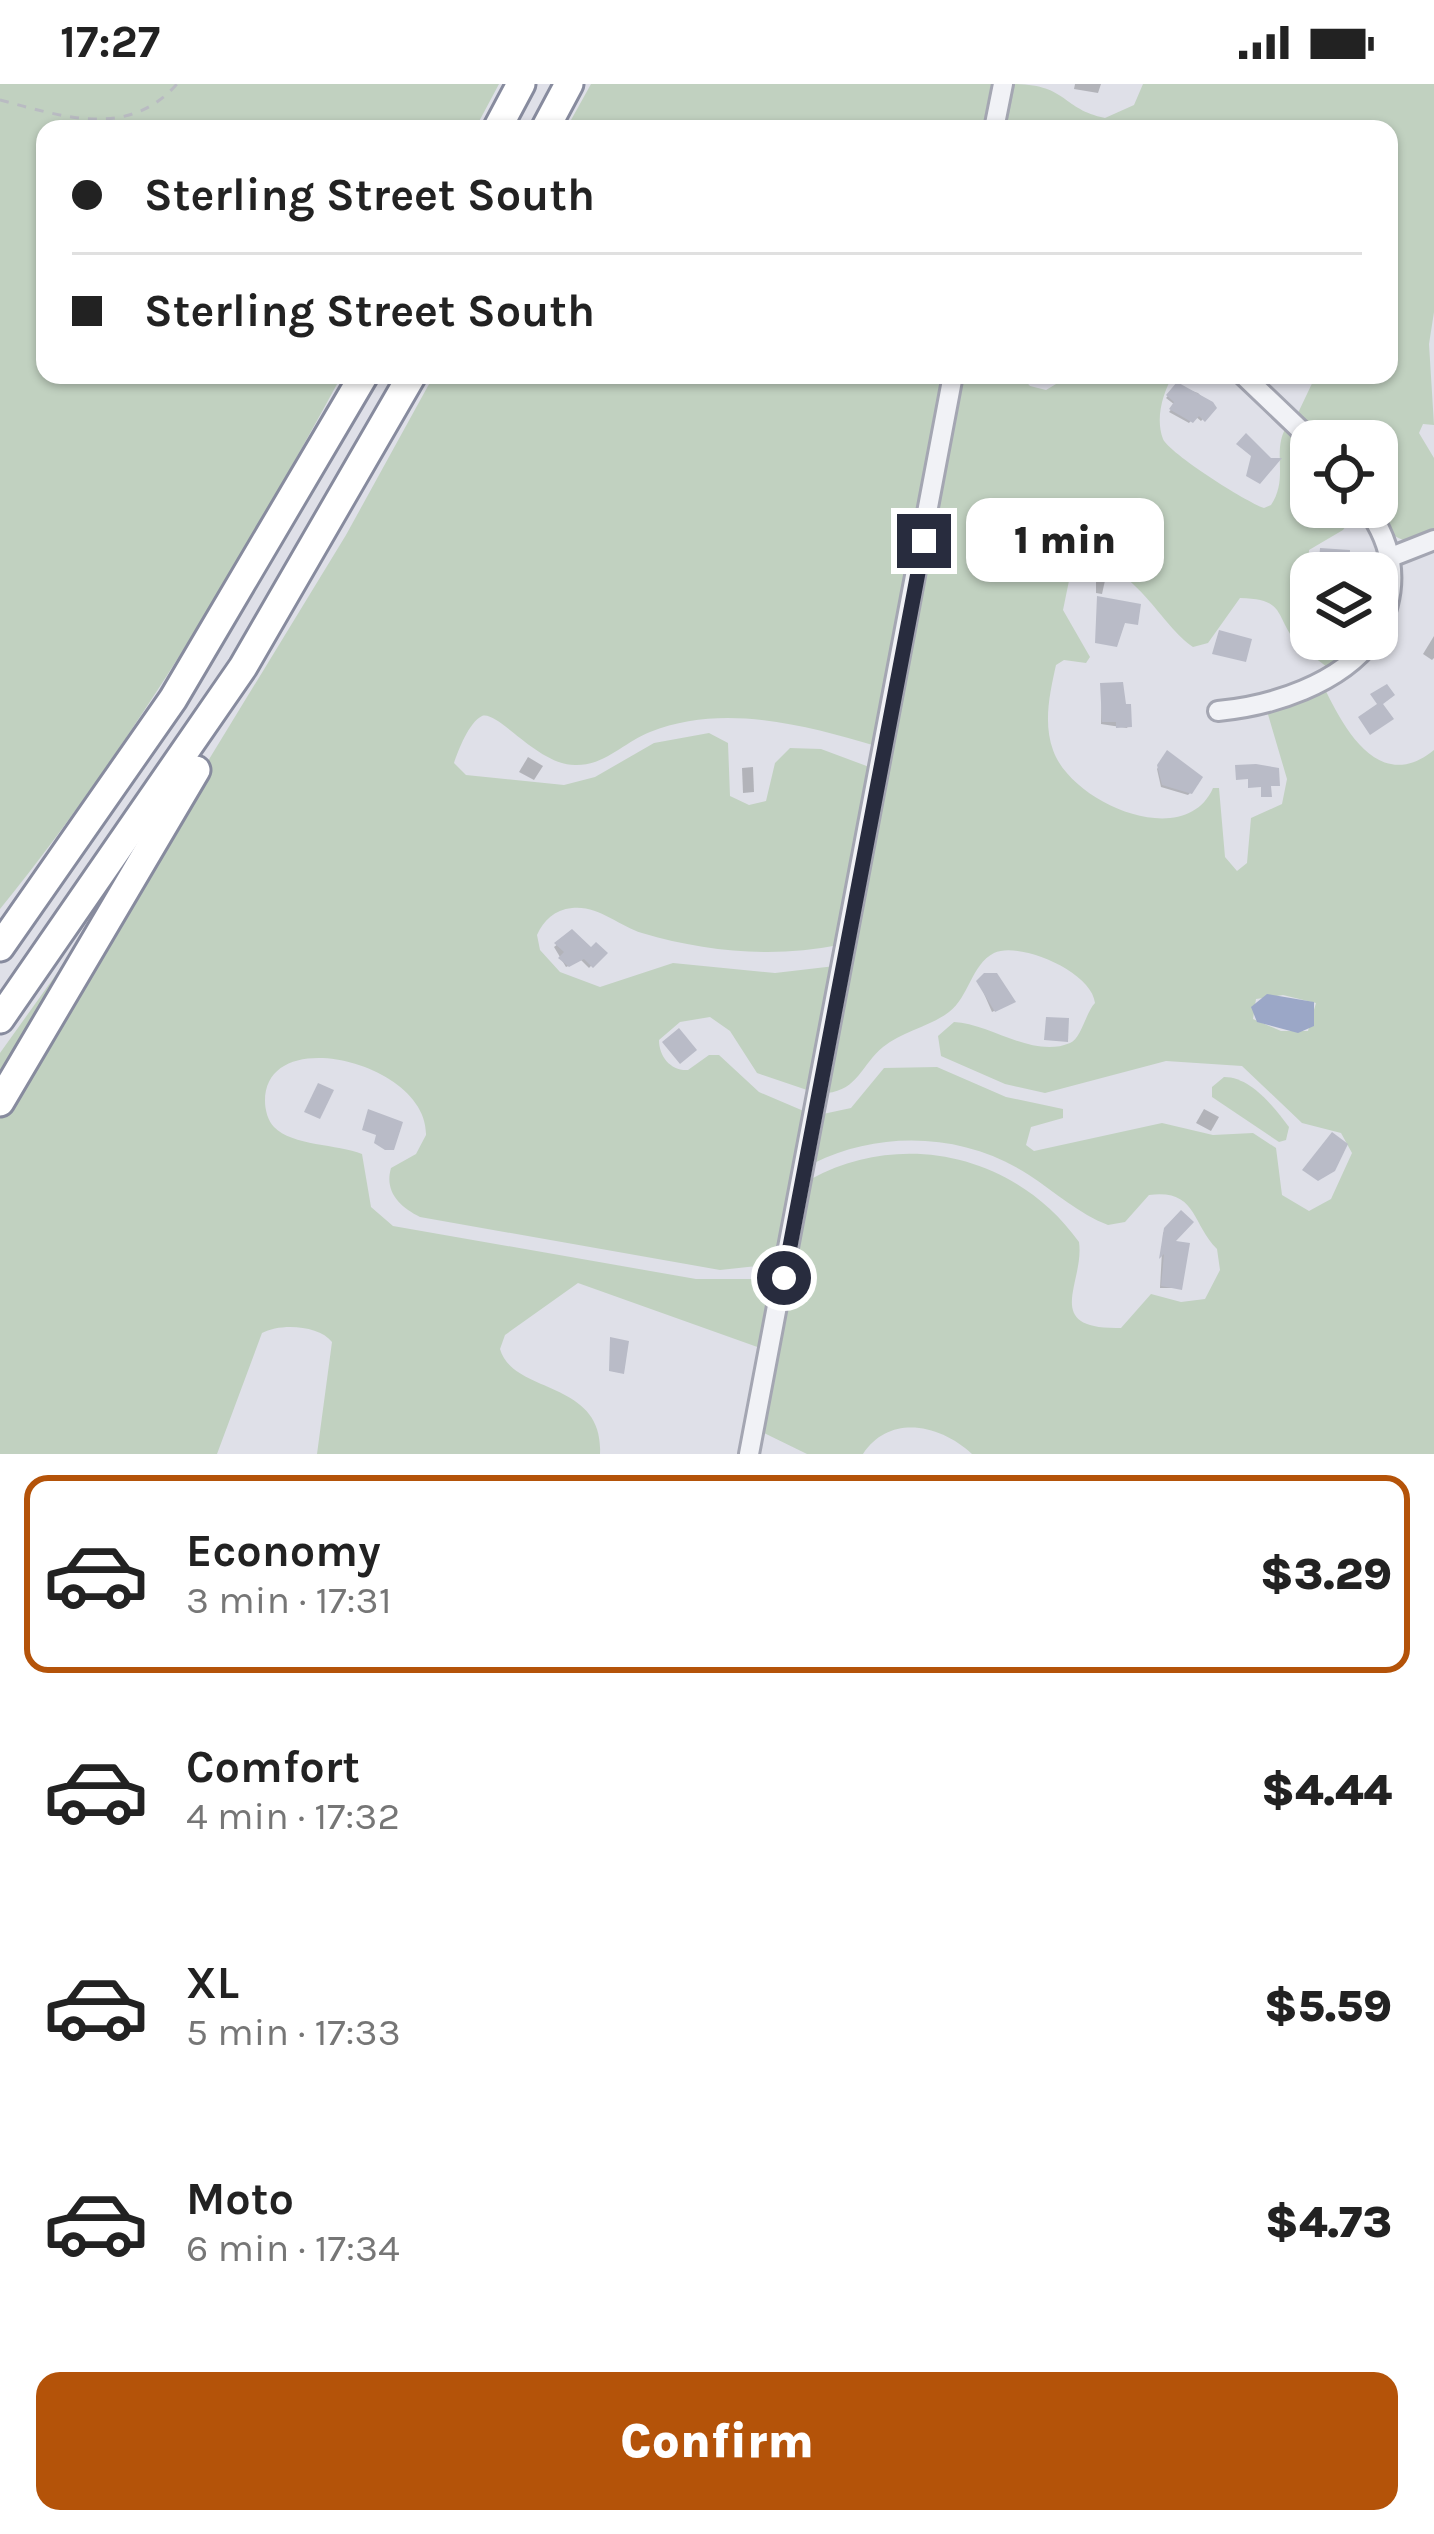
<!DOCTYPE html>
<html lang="en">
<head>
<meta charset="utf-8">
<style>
	:root { --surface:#fff; --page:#f6f6f6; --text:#222; --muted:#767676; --line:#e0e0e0; --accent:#b45309 }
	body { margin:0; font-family:Karla,sans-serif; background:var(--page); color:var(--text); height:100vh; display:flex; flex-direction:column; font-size:45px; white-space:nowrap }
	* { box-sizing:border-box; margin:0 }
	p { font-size:39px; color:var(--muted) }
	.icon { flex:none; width:66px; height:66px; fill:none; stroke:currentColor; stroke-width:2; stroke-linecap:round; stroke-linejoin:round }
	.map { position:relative; height:1370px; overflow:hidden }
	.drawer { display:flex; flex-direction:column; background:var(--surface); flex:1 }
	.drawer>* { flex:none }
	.banner { position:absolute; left:36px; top:36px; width:1362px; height:264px; border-radius:24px; box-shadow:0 3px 9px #0004; display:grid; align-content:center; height:264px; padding:0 36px; background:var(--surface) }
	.buttons { position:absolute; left:1290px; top:336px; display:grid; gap:24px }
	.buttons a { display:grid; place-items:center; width:108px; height:108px; border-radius:24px; background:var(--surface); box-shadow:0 3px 9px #0004; font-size:60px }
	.end { position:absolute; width:54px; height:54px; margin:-27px; border:15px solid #282c3e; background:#fff; box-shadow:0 0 0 6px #fff }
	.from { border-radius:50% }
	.bubble { position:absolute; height:84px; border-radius:24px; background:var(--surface); box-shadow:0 3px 9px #0004; font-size:39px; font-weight:800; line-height:84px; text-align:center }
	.banner b { display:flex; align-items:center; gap:42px; height:114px; font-size:45px }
	.banner b+b { border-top:3px solid var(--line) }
	.banner i { width:30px; height:30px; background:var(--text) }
	ul { padding:21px 0 0; list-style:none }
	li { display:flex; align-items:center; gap:36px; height:198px; margin:0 24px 18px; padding:0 12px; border:6px solid transparent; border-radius:24px }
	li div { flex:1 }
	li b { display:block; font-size:45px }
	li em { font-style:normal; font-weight:800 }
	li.selected { border-color:var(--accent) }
	li>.icon { width:108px; height:108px; stroke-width:1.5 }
	.primary-button { display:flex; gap:24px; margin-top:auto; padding:24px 36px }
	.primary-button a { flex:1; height:138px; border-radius:24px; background:var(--accent); color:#fff; font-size:48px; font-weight:800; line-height:138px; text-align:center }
	.status { display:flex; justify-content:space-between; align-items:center; height:84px; padding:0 60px; background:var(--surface); direction:ltr }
	.status svg { height:33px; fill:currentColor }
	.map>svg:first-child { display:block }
	.green { fill:#c1d1c0; fill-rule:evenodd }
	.water { fill:#9ba7c7 }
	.shadow { fill:#0003 }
	.building { fill:#b9bbc7 }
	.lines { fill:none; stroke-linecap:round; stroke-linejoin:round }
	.minor-casing { stroke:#a4a6b2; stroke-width:24 }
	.highway-casing { stroke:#878b9e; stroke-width:33 }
	.path { stroke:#b9bbc2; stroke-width:3; stroke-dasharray:9 9; stroke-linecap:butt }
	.minor { stroke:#f1f2f6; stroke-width:18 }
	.highway { stroke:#fff; stroke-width:27 }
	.route { stroke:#282c3e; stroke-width:15 }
</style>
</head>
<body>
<div class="status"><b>17:27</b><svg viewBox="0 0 49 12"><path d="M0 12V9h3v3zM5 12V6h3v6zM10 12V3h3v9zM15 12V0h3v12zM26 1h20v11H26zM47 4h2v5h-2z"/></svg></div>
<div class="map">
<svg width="1434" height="1370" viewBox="0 0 1434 1370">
	<rect width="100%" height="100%" fill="#dfe0e8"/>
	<g class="green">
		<path d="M0,0H499L475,45H45V291H342C242,475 133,661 0,825Z"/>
		<path d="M591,0H993L985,45H566Z"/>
		<path d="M1012,0C1068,0 1061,25 1105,34L1134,21L1143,0H1434V228L1429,260L1434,341L1423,340L1419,349L1434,374V448L1412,458C1366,452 1377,391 1377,357H1322L1298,329L1316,291H1389V229L1398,208L1396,187L1389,183V45H1004Z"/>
		<path d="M434,291H943L876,662C804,641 723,619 650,648C624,658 605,682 575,681C537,681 498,626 482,632C469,638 458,667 454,679L466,691L564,701L595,693L654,659L709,649L728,659L730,712L749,721L766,717L775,679L790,664L821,665L872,684L839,861C774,874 706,868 642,849C619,842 598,821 572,824C554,826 544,836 537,851L540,866L560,888L600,903L673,879L775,889L835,882L810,1007L757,989L730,947L710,933L680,938L659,956C659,973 671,987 688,986L709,971H719L759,1008L806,1028L776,1180L720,1186L420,1133C400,1123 384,1108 391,1084L416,1070L426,1051C428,979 265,938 265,1017C265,1026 268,1037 274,1043C292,1062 338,1060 362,1070L371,1123L393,1142L696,1195H773L763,1265L578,1199L505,1251L500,1265C513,1311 604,1295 600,1370H317L332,1258C319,1241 280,1239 262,1249L217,1370H0V1031L95,862L346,451Z"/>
		<path d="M962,291H1020L1030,302L1046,306L1071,291H1173C1163,309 1155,334 1163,355C1169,369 1246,418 1264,424L1271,421C1290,392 1270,367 1288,340L1311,368V423L1358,425L1343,446L1309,466L1311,555H1356L1360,560L1328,584C1319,576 1305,568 1297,559C1274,532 1287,515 1240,514L1208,559L1193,563C1156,538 1128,462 1071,487L1063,526L1090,573L1086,579L1064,576L1056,581C1050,608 1043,639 1053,666C1071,719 1185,768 1213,704H1219L1225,773L1237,787L1247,779L1251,734L1282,720L1287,695L1267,627L1324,603C1343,643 1379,711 1434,666V1370H972C941,1341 890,1329 863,1370H807L762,1348L811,1095C903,1045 1017,1071 1079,1158C1085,1199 1040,1246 1121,1244L1151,1210L1181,1218L1205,1215L1220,1186L1217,1165C1191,1139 1197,1105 1149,1111L1125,1138L1108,1141C1079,1130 1055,1108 1029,1091C965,1049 881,1046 814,1079L823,1030L851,1024L884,984L937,983L1006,1013L1063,1025V1034L1031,1043L1026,1061L1034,1067L1162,1039L1213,1051L1253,1049L1276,1064L1282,1111L1309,1127L1331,1115L1352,1069L1341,1049L1302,1039L1242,982L1166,977L1045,1009L1005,1000L941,972L938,952L954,938C989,939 1033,975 1070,959C1081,955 1086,928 1095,919C1092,888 1020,857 994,869C971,881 969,913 949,928C929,943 903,947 883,963C862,980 858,1006 827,1009ZM1283,911L1316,919L1308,947H1281L1253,935L1256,915Z"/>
		<path d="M83,853L0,1007V969Z"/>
		<path d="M1224,993C1251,993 1274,1023 1289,1043L1286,1056L1279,1058L1212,1013V1003Z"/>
	</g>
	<path class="water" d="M1267,910L1314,918V942L1298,949L1257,938L1251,923Z"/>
	<g class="shadow">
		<path d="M1075,0H1101L1098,9L1074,5Z"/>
		<path d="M1177,302L1198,309L1213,324L1201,337L1195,332L1189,339L1169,328L1175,321L1166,314Z"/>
		<path d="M1096,490L1106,492L1102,510L1096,509Z"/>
		<path d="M1434,552V574L1432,576L1423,570Z"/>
		<path d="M1102,602L1128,642L1127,644L1101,640Z"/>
		<path d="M1167,670L1190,709L1188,711L1161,703L1157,685Z"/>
		<path d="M528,673L543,682L534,696L519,688Z"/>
		<path d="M753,683L754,708L743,709L742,684Z"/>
		<path d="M572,849L591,867L603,869L589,884L581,876L566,883L554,863Z"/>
		<path d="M978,896L1010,919L992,928Z"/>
		<path d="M1204,1025L1219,1033L1211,1047L1196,1039Z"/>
		<path d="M1181,1130L1170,1159L1179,1204H1160L1163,1149Z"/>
	</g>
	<g class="building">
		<path d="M1177,298L1213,318L1217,324L1205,338L1199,332L1193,339L1169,325L1174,318L1166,311Z"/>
		<path d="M1246,349L1271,374H1282L1260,400L1246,392L1251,372L1236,360Z"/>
		<path d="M1320,464L1350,466L1349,489L1318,488Z"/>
		<path d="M1097,512L1141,520L1138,541L1125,539L1117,563L1095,559Z"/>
		<path d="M1219,546L1252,555L1246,578L1212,570Z"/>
		<path d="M1123,598L1126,620H1131L1132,643L1116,644V638H1102L1100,599Z"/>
		<path d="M1387,600L1395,611L1383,620L1394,635L1370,651L1358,633L1377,620L1370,610Z"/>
		<path d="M1167,666L1203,693L1192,710L1162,701L1157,681Z"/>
		<path d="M1256,680L1279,684L1280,702H1271L1272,713H1261V703L1248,704V695L1236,696L1235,681Z"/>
		<path d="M572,845L591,863L596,858L608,869L593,884L584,875L569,883L558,874L564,868L554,859Z"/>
		<path d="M984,889H997L1016,918L995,928L976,897Z"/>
		<path d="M1046,933L1069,934L1068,958L1044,956Z"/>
		<path d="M679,944L697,966L680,980L662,958Z"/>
		<path d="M318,999L334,1006L320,1035L304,1028Z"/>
		<path d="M368,1025L403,1038L394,1066H385L374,1059L376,1051L362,1046Z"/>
		<path d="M1332,1048L1348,1060L1335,1087L1318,1097L1302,1086Z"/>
		<path d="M1181,1126L1194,1138L1176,1157L1190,1159L1182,1206L1161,1202L1164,1170L1159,1175L1164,1144Z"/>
		<path d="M610,1253L629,1257L624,1290L609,1287Z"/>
	</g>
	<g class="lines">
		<g class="minor-casing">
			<g id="minor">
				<path d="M994,45L1003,0"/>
				<path d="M1243,291L1312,357"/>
				<path d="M1366,423C1395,463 1400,504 1377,549"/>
				<path d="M1391,473L1434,456"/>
				<path d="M1218,627C1272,622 1340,600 1373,555"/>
				<path d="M749,1370L953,291"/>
			</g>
		</g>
		<g class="highway-casing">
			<g id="highway">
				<path d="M497,45L521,0"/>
				<path d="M545,45L569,0"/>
				<path d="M0,863L173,615L364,291"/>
				<path d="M0,935L243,583L412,291"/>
				<path d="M0,1018L196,686"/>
			</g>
		</g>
		<path class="path" d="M0,16C62,32 127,56 177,0"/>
		<use href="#minor" class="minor"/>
		<use href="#highway" class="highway"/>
	</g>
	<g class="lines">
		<path class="route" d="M784,1194L924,457"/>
	</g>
</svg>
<div class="buttons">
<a><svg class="icon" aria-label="locate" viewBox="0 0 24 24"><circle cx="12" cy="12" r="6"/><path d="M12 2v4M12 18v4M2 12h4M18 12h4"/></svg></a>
<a><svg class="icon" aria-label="layers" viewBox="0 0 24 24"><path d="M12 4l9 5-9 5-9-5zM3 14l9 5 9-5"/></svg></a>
</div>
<i class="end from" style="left:784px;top:1194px"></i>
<i class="end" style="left:924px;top:457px"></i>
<div class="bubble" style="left:966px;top:414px;width:198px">1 min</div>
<div class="banner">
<b><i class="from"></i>Sterling Street South</b>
<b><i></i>Sterling Street South</b>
</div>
</div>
<section class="drawer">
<ul>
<li class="selected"><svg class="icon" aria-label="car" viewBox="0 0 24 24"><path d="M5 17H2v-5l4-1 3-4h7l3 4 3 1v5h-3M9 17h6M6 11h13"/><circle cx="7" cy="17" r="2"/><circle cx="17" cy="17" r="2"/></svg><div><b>Economy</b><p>3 min · 17:31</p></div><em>$3.29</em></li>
<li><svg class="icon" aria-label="car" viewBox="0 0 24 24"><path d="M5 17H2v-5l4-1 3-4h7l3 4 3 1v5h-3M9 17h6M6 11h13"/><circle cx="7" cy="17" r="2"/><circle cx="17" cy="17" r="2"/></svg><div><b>Comfort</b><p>4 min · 17:32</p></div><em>$4.44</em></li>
<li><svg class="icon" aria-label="car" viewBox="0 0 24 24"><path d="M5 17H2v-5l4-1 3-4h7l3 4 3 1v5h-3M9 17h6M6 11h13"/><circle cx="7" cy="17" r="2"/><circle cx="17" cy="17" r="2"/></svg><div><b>XL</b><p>5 min · 17:33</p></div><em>$5.59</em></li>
<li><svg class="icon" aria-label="car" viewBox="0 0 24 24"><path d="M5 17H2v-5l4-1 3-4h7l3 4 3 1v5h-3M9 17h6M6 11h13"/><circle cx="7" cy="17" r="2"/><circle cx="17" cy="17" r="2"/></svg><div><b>Moto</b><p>6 min · 17:34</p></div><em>$4.73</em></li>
</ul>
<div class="primary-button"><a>Confirm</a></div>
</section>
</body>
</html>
